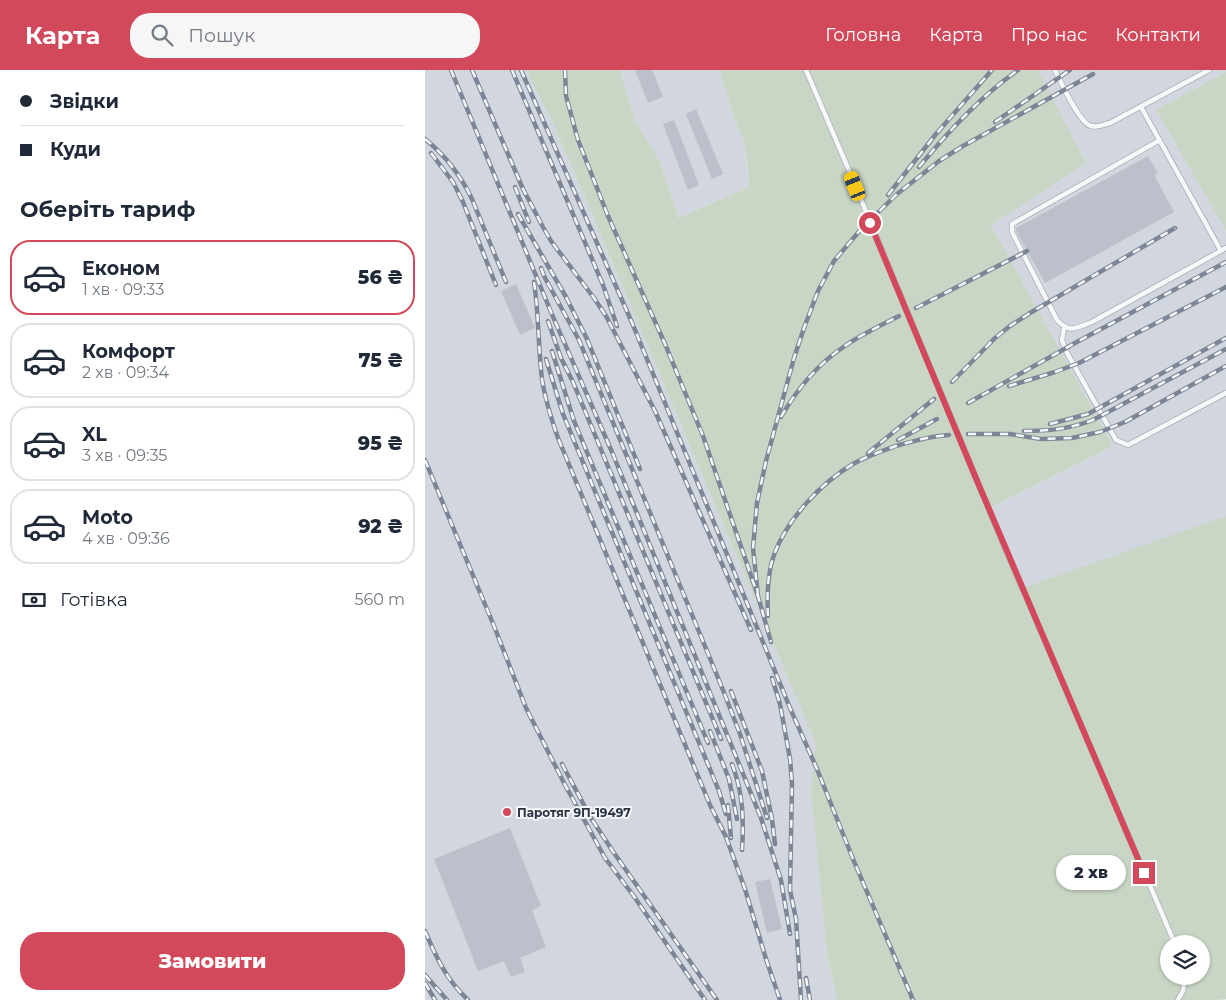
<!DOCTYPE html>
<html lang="uk">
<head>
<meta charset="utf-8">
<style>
	:root { --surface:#fff; --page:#f6f6f7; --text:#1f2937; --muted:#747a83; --line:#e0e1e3; --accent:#d1495b }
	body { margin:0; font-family:Montserrat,sans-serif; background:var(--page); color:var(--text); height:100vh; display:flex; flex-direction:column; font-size:19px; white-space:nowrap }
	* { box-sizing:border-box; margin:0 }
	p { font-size:16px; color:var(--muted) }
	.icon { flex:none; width:28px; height:28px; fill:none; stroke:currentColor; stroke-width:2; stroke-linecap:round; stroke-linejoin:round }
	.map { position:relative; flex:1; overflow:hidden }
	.details { display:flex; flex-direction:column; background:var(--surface); width:425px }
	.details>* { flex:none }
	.hud { display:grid; align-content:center; height:110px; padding:0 20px; background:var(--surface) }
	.buttons { position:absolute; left:735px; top:865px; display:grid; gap:10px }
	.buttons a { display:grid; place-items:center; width:50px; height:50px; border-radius:50%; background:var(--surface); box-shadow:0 1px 4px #0004; font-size:25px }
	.end { position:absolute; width:22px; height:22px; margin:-11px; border:6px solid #d1495b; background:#fff; box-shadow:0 0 0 2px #fff }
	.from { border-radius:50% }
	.bubble { position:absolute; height:35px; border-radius:18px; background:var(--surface); box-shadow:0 1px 4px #0004; font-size:16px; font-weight:800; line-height:35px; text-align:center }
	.car { position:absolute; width:15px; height:30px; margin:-15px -8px; border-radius:6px; box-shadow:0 0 4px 1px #0007; background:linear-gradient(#f5c518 24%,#345 0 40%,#f5c518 0 76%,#345 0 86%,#f5c518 0) }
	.hud b { display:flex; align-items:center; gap:18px; height:48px; font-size:19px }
	.hud b+b { border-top:1px solid var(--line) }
	.hud i { width:12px; height:12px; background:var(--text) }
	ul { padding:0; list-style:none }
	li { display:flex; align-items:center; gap:15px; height:75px; margin:0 10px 8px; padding:0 10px; border:2px solid var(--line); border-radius:20px }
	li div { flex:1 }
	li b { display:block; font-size:19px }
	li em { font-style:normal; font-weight:800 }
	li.on { border-color:var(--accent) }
	li>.icon { width:45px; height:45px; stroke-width:1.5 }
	h2 { padding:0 20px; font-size:22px; line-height:60px }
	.pay { display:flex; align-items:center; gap:12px; height:55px; padding:0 20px; font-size:19px }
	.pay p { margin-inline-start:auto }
	.primary-button { display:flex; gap:10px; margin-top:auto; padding:10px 20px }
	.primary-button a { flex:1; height:58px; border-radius:20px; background:var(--accent); color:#fff; font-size:20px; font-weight:800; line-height:58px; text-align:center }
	header { display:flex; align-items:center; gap:30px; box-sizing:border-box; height:70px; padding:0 25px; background:var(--accent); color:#fff }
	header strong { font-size:24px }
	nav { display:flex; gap:28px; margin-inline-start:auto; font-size:18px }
	.search { width:350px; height:45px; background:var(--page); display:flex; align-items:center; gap:12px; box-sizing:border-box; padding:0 18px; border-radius:20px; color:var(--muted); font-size:19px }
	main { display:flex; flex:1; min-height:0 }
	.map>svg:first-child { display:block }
	.built { fill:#d2d6de }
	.green { fill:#c9d6c5; fill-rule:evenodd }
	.building { fill:#bbc0ca }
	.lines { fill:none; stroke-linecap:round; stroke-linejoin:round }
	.service-casing { stroke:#a9aeb7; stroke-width:6 }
	.service { stroke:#f7f8fa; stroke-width:4.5 }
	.rail-casing { stroke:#7d8696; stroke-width:4.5 }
	.rail { stroke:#f4f6f9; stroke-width:2.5; stroke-dasharray:8; stroke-linecap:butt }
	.route { stroke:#d1495b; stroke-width:6 }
	.poi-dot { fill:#d1495b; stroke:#f4f6f9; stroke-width:2 }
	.labels { text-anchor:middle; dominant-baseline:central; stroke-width:4; stroke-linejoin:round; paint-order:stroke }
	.poi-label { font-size:12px; font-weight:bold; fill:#2b3445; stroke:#f4f6f9; text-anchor:start }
</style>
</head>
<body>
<header>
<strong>Карта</strong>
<div class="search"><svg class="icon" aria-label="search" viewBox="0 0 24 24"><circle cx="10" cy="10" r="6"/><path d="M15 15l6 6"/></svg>Пошук</div>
<nav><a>Головна</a><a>Карта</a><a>Про нас</a><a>Контакти</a></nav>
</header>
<main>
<section class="details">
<div class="hud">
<b><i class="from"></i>Звідки</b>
<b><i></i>Куди</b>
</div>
<h2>Оберіть тариф</h2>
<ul>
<li class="on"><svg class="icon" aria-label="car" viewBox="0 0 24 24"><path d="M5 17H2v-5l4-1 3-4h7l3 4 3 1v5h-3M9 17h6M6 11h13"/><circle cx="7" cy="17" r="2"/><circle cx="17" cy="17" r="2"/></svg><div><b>Економ</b><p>1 хв · 09:33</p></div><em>56 ₴</em></li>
<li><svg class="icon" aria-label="car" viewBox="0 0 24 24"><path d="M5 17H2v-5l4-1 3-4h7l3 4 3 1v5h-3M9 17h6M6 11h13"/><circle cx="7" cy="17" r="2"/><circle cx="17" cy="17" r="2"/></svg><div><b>Комфорт</b><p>2 хв · 09:34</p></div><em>75 ₴</em></li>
<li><svg class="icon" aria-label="car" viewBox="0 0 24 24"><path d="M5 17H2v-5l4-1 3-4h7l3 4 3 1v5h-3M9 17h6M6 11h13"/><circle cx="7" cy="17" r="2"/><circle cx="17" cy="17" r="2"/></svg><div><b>XL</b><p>3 хв · 09:35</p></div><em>95 ₴</em></li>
<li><svg class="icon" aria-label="car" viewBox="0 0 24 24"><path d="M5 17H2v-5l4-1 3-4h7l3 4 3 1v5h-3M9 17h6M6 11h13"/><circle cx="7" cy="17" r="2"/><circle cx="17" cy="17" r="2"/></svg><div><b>Moto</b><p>4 хв · 09:36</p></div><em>92 ₴</em></li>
</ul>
<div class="pay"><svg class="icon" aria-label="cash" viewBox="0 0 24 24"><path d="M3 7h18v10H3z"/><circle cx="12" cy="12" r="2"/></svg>Готівка<p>560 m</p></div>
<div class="primary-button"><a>Замовити</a></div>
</section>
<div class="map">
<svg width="801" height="930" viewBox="0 0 801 930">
	<rect width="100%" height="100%" fill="#e4e7ec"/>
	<g class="built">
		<path d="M0,0H102L106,10L129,54L138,77L162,132L391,674L387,721L402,884L412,930H0Z"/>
		<path d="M195,0H294L309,48L319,72L324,117L252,148L250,136L235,92L210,50Z"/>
		<path d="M613,0H801V2L731,40L801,161V446L598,519L564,438L688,376L566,155L661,93Z"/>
	</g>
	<g class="green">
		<path d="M102,0H195L210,50L235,92L250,136L253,148L324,117L322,92L319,72L309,48L294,0H613L661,93L566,155L688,376L564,438L598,518L801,446V929L791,930H412L402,884L386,721L391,674L162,132L138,77L129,54L106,10ZM744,874H776V906H744Z"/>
		<path d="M801,2V161L731,40Z"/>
	</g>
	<g class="building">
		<path d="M210,0H227L238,27L223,33Z"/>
		<path d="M271,39L298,104L287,109L261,44Z"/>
		<path d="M249,50L274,115L263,120L238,54Z"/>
		<path d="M723,86L733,103L729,105L749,142L620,213L591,161V158Z"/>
		<path d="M91,214L110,258L95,265L76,221Z"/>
		<path d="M85,758L116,836L107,840L121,877L95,888L100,902L86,907L79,891L53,901L9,789Z"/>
		<path d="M345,809L357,859L342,863L330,812Z"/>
	</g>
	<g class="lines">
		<g class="service-casing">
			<g id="service">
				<path d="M381,0L423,98L577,471L750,874"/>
				<path d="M630,0C636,12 654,53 666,56C672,58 680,54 685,53L784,0"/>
				<path d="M716,37L796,181"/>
				<path d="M735,70L587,154V162L632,250C645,264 651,258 667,252L801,178"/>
				<path d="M639,258L637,270L641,281L691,370L703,375L801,323"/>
				<path d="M753,930L758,921L760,906"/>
			</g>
		</g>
		<use href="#service" class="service"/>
		<g class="rail-casing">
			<g id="rail">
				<path d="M26,0L126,242L187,382L336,748L356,810L365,864"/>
				<path d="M47,0L98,119L118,157L126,171L169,228L181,246L230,341L326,560"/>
				<path d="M87,0L178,215L192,256"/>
				<path d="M96,0L208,255L365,638L392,699L428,789L488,930"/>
				<path d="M140,0L141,26L153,70L183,146L240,274L278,366L333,526L346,572"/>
				<path d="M570,52L645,0"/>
				<path d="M0,69C20,85 36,106 47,129L81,212"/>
				<path d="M6,83L28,112L38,132L71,215"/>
				<path d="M494,97C524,61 555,27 593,0"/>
				<path d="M90,117L104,152"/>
				<path d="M463,125L511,64L567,0"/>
				<path d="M93,144L141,227L162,269L215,399"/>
				<path d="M116,198L120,208L154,270L298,620L315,664L342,748"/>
				<path d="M109,212C114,244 113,277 117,309C120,329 126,348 133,368L285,735L301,767L320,819L341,889L355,930"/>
				<path d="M491,238L602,181"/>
				<path d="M123,251L136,288L148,312L296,669"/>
				<path d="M127,281L149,351L283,673"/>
				<path d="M121,289L138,344L294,721L301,744"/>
				<path d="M527,312L570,268L585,256L605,243L750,158"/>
				<path d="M584,316L630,302L654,293L801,217"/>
				<path d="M543,333L650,273L801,192"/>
				<path d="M356,347C371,321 392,295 417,278C435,265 455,256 474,246"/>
				<path d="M625,354L663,344L801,268"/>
				<path d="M599,361C624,361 644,359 668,350L801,279"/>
				<path d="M543,364H585L616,369L647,368L675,362L700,352L801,296"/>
				<path d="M473,370L512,349"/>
				<path d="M443,383L509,329"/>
				<path d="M0,390L69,556L101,638L139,713L180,788L208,825L280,930"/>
				<path d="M333,526L328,478L332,433L341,391L369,288L379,258L393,221L409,191L437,158L472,124L514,91L538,76L668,4"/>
				<path d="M343,546C342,526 342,504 349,485C362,449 396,413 428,394C442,386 457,381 471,376C488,371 506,366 524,365"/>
				<path d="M347,608L355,634L365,689L367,713L365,820L371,849L376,930"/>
				<path d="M306,621L337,701L347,749L350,774"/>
				<path d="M285,661L304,709L312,749"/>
				<path d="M137,694L166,748L187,780L292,930"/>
				<path d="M307,694C318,722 319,750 317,780"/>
				<path d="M303,735L306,768"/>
				<path d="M0,861C12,889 21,909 43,930"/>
				<path d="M0,905L22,930"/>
				<path d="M381,908L385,930"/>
				<path d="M0,913L10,930"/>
			</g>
		</g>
		<use href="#rail" class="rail"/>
	</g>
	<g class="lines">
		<path class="route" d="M445,153L550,406L719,803"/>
	</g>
	<circle class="poi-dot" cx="82" cy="742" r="5"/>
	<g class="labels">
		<g class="poi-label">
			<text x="92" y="742">Паротяг 9П-19497</text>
		</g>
	</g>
</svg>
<div class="buttons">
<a><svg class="icon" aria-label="layers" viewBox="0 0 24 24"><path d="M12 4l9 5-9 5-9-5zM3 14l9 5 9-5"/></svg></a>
</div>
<i class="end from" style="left:445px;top:153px"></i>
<i class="end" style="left:719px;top:803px"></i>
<div class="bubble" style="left:631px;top:785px;width:70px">2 хв</div>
<i class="car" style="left:430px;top:116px;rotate:338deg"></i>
</div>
</main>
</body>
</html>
